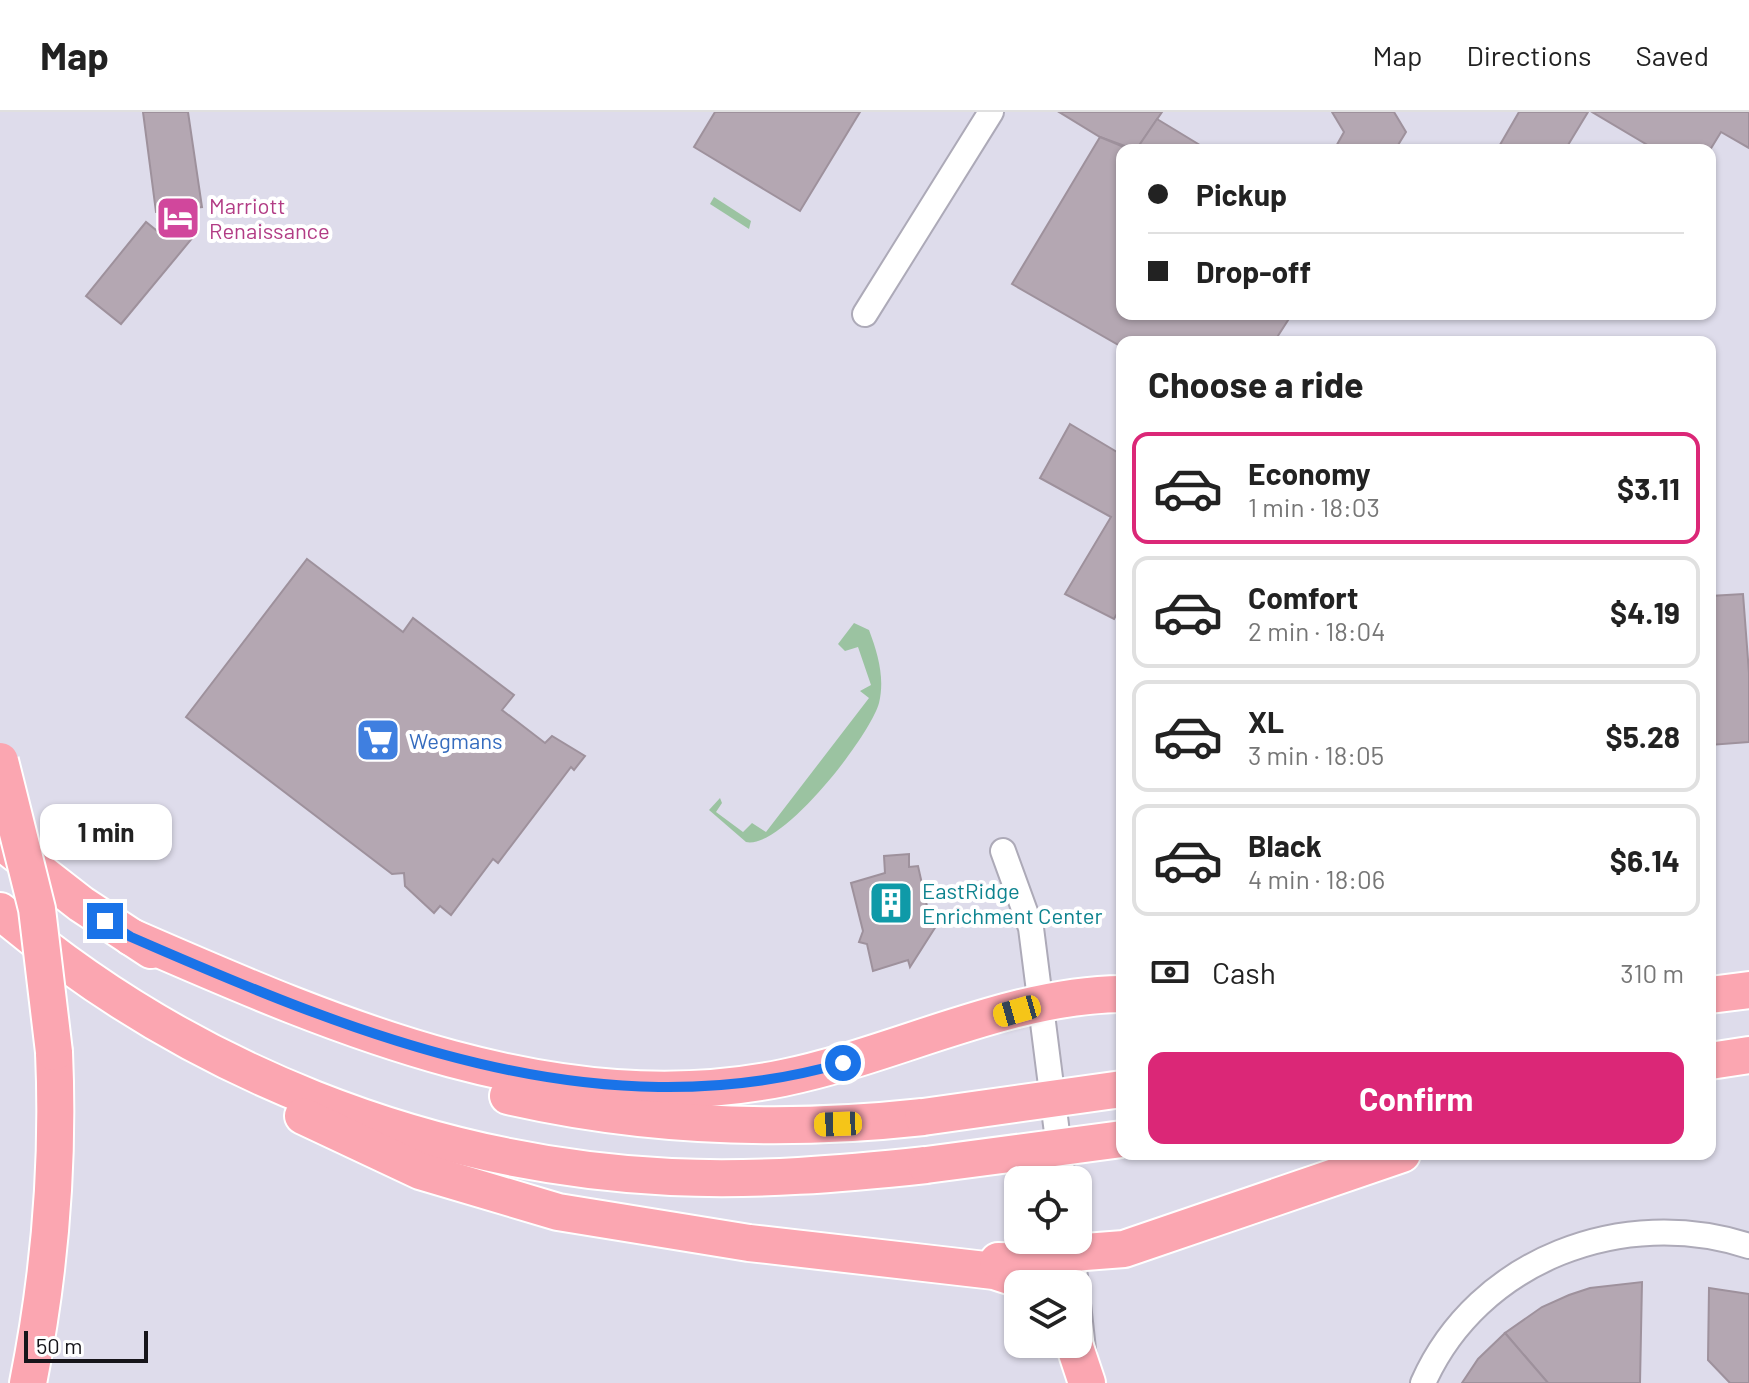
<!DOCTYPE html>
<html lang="en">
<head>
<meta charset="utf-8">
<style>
	:root { --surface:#fff; --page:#f6f6f6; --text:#222; --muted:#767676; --line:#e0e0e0; --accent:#db2777 }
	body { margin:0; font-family:Barlow,sans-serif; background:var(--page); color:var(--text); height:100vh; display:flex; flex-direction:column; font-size:30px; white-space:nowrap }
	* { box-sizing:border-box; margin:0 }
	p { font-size:26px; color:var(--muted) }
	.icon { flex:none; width:44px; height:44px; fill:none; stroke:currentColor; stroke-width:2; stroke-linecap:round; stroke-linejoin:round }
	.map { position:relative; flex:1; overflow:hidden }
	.side { position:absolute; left:1116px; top:224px; width:600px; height:824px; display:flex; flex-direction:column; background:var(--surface); border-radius:16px; box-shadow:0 2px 6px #0004 }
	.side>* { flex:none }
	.top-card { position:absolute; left:1116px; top:32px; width:600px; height:176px; border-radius:16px; box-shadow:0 2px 6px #0004; display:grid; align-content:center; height:176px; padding:0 32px; background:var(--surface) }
	.fabs { position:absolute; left:1004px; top:1054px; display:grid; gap:16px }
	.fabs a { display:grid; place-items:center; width:88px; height:88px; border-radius:16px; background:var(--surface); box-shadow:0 2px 6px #0004; font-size:40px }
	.scale { position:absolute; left:24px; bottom:20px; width:124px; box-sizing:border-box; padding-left:8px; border:4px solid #16151a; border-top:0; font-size:22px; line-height:28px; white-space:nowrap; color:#16151a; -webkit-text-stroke:6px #fff; paint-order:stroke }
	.end { position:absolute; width:36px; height:36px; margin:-18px; border:10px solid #1a73e8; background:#fff; box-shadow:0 0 0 4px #fff }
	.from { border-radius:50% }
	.bubble { position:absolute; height:56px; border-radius:16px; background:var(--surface); box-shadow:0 2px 6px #0004; font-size:26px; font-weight:700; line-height:56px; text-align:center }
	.car { position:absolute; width:24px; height:48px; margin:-24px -12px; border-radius:10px; box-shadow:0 0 6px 2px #0007; background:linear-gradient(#f5c518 24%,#345 0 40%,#f5c518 0 76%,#345 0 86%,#f5c518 0) }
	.top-card b { display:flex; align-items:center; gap:28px; height:76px; font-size:30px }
	.top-card b+b { border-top:2px solid var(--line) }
	.top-card i { width:20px; height:20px; background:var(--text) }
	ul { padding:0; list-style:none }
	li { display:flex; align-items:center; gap:24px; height:112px; margin:0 16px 12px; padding:0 16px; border:4px solid var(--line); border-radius:16px }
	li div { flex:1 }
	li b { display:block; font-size:30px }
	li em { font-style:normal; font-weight:700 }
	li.on { border-color:var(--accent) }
	li>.icon { width:72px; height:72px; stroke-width:1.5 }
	h2 { padding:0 32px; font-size:36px; line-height:96px }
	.pay { display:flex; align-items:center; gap:20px; height:88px; padding:0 32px; font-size:30px }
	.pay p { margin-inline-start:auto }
	.button { display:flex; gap:16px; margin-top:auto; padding:16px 32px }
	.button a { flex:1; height:92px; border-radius:16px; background:var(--accent); color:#fff; font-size:32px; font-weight:700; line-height:92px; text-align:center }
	header { display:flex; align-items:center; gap:48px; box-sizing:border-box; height:112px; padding:0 40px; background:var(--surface); border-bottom:2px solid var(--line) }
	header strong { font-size:38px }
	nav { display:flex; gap:44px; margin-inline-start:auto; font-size:28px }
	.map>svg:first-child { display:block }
	.green { fill:#9bc3a1 }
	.building { fill:#b4a7b2; stroke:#9e919c; stroke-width:2 }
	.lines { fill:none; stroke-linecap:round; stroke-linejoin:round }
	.minor-casing { stroke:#adaab8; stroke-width:28 }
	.highway-casing { stroke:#fff; stroke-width:40 }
	.minor { stroke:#fff; stroke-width:24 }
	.highway { stroke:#fba6b1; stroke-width:36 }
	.highway-bridge-casing { stroke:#fff; stroke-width:40; stroke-linecap:butt }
	.highway-bridge { stroke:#fba6b1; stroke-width:36 }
	.route { stroke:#1a73e8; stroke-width:10 }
	.labels { text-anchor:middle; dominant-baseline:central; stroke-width:8; stroke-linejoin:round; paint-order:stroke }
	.hotel-label { font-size:22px; fill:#b23c85; stroke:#fff; text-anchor:start }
	.shop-label { font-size:22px; fill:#366cbe; stroke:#fff; text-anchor:start }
	.culture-label { font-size:22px; fill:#0d838f; stroke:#fff; text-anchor:start }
</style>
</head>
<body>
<header>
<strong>Map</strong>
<nav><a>Map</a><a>Directions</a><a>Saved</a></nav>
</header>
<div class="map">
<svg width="1749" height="1271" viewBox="0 0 1749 1271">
	<rect width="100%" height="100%" fill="#dedceb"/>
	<g class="green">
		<path d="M714,85L751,109L749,117L710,92Z"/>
		<path d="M854,511L869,518C878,542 885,566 879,591C870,624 782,738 746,730L709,698L720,686L722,691L716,700L743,720L752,711L766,720L869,586L860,579L871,573L858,535L845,539L838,532Z"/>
	</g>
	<g class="building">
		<path d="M143,0H188L202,95L183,97L185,106L180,113L194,124L121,212L86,184L146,110L161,122L173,107L171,98L156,100Z"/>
		<path d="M715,0H860L800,99L694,35Z"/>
		<path d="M1059,0H1162L1136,38L1100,25Z"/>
		<path d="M1332,0H1394L1406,20L1395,38H1334L1344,20Z"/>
		<path d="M1519,0H1588L1565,38H1497Z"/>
		<path d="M1592,0H1749V36L1721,20L1710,38H1656Z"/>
		<path d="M1157,7L1208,38H1136Z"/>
		<path d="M1100,25L1131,38H1122V202H1292L1274,230H1122V235L1012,172Z"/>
		<path d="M1070,312L1122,343V493L1114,507L1065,482L1111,405L1040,366Z"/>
		<path d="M307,447L403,520L413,506L514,583L502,598L545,631L552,624L585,644L574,658L571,655L498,751L493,747L451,803L440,794L434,801L405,774L404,761L392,762L186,605Z"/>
		<path d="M1743,482L1749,561V630L1710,633V484Z"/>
		<path d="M909,742V755L918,754L931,812L938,811L910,855L908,848L873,859L867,832L859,830L863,819L851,771L885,761L884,744Z"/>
		<path d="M1642,1170L1640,1271H1548L1505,1221L1542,1195L1569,1183L1590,1176Z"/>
		<path d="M1709,1176L1749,1182V1271H1730L1708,1248Z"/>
		<path d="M1505,1221L1548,1271H1462L1478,1247Z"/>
	</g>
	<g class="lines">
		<g class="minor-casing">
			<g id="minor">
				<path d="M865,202L991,0"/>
				<path d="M1003,739L1031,816L1063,1068"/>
				<path d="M1070,1128L1076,1172"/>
				<path d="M1078,1192L1084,1246"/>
				<path d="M1423,1271C1478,1147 1624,1093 1749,1134"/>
			</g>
		</g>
		<g class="highway-casing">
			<g id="highway">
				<path d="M0,729L81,792L151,838"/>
				<path d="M0,799C187,958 426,1053 671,1065C757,1069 841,1062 926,1053"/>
				<path d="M131,825C333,913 556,1012 783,966C895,943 1008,883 1122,882"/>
				<path d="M1710,883L1749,878"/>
				<path d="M1710,949L1749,943"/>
				<path d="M508,984C644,1015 785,1020 923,1005"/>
				<path d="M303,1004L420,1059L558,1100L749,1131L994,1159L1034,1172"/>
				<path d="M998,1149L1031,1150L1072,1141L1124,1137L1402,1042"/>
				<path d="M1074,1232L1087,1271"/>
				<path d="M28,1271C50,1161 59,1052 54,940"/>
			</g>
		</g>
		<use href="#minor" class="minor"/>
		<use href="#highway" class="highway"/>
		<g class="highway-bridge-casing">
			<g id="highway-bridge">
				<path d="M0,649L37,797L54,940"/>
				<path d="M923,1005L1122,977"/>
				<path d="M926,1053L1122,1027"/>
			</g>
		</g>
		<use href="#highway-bridge" class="highway-bridge"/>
	</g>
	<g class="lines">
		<path class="route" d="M105,809L131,825C356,923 595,1022 843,951"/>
	</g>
	<defs>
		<g id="hotel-square" transform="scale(2.3)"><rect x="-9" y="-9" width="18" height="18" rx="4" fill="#d1479c" stroke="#fff"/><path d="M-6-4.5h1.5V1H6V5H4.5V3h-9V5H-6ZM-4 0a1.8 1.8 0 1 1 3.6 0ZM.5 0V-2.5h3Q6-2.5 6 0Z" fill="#fff"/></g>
		<g id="supermarket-square" transform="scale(2.3)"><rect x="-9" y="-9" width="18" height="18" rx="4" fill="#3f7fe0" stroke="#fff"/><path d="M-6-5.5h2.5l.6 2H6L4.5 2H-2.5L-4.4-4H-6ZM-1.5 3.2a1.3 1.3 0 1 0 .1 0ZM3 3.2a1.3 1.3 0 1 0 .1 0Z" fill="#fff"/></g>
		<g id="building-square" transform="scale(2.3)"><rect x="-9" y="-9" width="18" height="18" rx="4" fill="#0f9aa8" stroke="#fff"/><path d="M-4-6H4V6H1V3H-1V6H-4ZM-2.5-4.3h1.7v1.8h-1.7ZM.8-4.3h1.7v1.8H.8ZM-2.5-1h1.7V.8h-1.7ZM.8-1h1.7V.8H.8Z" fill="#fff"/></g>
	</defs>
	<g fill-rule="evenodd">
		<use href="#hotel-square" x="178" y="106"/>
		<use href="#supermarket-square" x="378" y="628"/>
		<use href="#building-square" x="891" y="791"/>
	</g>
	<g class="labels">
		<g class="hotel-label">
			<text x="209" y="93">Marriott<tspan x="209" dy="25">Renaissance</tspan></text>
		</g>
		<g class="shop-label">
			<text x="409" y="628">Wegmans</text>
		</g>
		<g class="culture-label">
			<text x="922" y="778">EastRidge<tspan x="922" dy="25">Enrichment Center</tspan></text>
		</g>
	</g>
</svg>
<div class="fabs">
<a><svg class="icon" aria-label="locate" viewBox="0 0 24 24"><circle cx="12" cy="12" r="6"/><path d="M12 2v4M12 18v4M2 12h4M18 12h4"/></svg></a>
<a><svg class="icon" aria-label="layers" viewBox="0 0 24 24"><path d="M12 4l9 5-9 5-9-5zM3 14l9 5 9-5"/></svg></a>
</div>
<div class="scale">50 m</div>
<i class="end from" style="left:843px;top:951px"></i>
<i class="end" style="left:105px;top:809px"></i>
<div class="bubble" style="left:40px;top:692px;width:132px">1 min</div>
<i class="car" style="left:1017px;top:899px;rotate:254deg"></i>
<i class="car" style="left:838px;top:1012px;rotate:268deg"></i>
<div class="top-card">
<b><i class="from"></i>Pickup</b>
<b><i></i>Drop-off</b>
</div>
<section class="side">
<h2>Choose a ride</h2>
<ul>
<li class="on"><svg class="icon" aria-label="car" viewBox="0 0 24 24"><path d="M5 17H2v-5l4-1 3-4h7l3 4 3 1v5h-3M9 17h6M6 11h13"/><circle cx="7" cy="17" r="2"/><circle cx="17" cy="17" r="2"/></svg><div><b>Economy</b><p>1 min · 18:03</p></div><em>$3.11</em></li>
<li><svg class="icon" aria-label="car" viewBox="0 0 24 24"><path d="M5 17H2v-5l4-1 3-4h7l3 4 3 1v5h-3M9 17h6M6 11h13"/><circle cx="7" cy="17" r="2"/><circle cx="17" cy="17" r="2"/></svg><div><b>Comfort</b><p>2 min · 18:04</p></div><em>$4.19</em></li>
<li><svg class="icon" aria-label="car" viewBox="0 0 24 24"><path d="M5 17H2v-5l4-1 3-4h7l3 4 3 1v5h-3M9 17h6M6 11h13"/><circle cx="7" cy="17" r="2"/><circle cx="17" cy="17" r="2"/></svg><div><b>XL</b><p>3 min · 18:05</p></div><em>$5.28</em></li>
<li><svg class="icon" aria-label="car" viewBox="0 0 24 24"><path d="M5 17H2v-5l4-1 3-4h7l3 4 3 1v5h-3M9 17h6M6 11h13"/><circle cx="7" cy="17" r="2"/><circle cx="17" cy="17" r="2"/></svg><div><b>Black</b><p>4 min · 18:06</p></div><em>$6.14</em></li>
</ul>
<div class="pay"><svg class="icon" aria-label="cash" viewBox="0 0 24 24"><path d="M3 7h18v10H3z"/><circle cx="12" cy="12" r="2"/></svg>Cash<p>310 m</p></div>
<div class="button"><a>Confirm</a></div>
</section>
</div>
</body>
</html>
